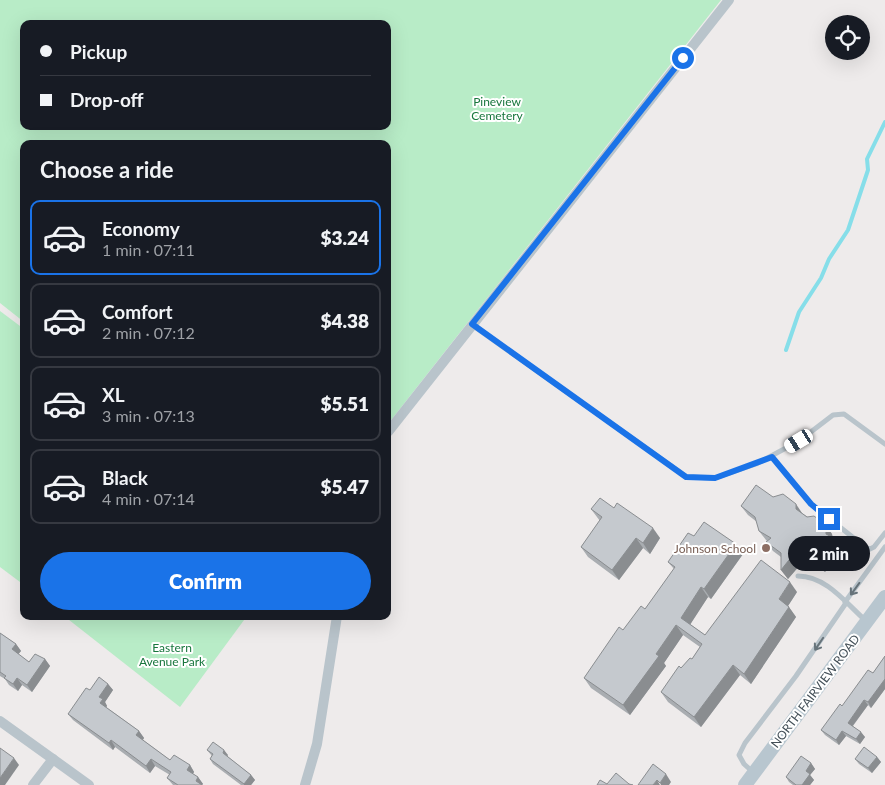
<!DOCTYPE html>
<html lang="en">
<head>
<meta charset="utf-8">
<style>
	:root { --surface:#171b24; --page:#242831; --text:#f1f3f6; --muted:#9ea1a6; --line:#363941; --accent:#1a73e8 }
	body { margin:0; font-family:Lato,sans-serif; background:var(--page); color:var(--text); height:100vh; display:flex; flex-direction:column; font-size:19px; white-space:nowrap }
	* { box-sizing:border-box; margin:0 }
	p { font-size:16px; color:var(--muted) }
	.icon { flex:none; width:28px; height:28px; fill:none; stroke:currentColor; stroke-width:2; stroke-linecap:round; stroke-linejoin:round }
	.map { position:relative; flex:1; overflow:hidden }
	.details { position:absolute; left:20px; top:140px; width:371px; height:480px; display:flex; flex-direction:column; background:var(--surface); border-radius:10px; box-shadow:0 5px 20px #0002 }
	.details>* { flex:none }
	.hud { position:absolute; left:20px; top:20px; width:371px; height:110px; border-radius:10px; box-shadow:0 5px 20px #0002; display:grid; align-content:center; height:110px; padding:0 20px; background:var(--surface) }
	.tools { position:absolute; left:825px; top:15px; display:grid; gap:10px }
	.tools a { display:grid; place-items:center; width:45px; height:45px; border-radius:50%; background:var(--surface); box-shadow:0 5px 20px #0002; font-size:25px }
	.end { position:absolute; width:22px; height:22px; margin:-11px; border:6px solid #1a73e8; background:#fff; box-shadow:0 0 0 2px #fff }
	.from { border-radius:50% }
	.bubble { position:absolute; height:35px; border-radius:18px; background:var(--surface); box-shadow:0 5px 20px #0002; font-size:16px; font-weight:800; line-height:35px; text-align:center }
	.car { position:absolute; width:15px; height:30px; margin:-15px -8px; border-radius:6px; box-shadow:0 0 4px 1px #0007; background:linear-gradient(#fff 24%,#345 0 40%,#fff 0 76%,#345 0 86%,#fff 0) }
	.hud b { display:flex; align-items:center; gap:18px; height:48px; font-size:19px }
	.hud b+b { border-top:1px solid var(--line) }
	.hud i { width:12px; height:12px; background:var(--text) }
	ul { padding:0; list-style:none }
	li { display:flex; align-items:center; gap:15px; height:75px; margin:0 10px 8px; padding:0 10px; border:2px solid var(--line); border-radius:10px }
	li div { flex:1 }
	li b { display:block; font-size:19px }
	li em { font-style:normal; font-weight:800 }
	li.selected { border-color:var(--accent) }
	li>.icon { width:45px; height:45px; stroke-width:1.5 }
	h2 { padding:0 20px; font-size:22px; line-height:60px }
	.action { display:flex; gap:10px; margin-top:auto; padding:10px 20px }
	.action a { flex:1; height:58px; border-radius:30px; background:var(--accent); color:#fff; font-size:20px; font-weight:800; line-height:58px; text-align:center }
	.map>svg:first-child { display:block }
	.green { fill:#b8ecc7; fill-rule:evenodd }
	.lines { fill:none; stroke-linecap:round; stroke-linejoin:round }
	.stream { stroke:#86dee9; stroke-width:4 }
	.lane { stroke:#b9c4cb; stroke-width:5 }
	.street { stroke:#b9c4cb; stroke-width:10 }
	.secondary { stroke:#b8c6cf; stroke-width:14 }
	.wall { fill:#a9adb1 }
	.shaded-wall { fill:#8a8d90 }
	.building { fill:#c5c9ce; stroke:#8a8d90 }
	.oneway { stroke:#67737a }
	.route { stroke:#1a73e8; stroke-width:6 }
	.education-dot { fill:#8d6e63; stroke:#fff; stroke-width:2 }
	.labels { text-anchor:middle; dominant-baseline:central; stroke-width:4; stroke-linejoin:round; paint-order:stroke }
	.park-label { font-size:12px; fill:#18763d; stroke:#fff }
	.education-label { font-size:12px; fill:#785e54; stroke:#fff; text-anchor:end }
	.street-label { font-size:12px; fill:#445058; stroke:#fff }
</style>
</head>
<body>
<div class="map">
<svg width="885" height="785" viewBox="0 0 885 785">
	<rect width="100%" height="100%" fill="#eeebeb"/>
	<g class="green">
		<path d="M0,0H721L388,424V144H24V322L0,303ZM24,24H388V126H24Z"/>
		<path d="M0,311L24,329V585L0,567Z"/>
		<path d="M64,616H247L180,707Z"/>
	</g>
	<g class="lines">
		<path class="stream" d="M786,350L799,312L821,278L829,259L848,230L868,170L867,159L885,122"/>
		<g class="lane">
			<path d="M472,325L687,477L715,478L756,464L799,441L833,415L844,414L885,444"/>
			<path d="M772,457L811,504L865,547L870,549L874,547L885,533"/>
			<path d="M798,576C826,576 846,603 866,621"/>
			<path d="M845,602L885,547"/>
			<path d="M754,773L744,764L739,755L745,743L796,676L846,603"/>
		</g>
		<g class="street">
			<path d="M388,432L729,0"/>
			<path d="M0,721L89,785"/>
			<path d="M33,785L53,759"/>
			<path d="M305,785L317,744L337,616"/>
		</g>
		<path class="secondary" d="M745,785L885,597"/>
	</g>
	<g class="wall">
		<path d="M773,497L802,513L832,534L833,538L841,549L825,572L819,568L807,570L800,565L788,579L781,570V557L773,551L766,542L767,541L766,540L759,531L757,522L748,515L741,506Z"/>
		<path d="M614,508L660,538L650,554L643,548L619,580L588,557L581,547L600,521L591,509Z"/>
		<path d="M694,536L743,554L711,599L708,597L690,624L705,635L797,592L788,606L796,617L751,684L740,675L701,727L668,702L661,692L681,668L692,659L700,647L683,635L664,663L666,666L630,715L591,688L584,678L623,630L645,609L674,569L668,562Z"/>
		<path d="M0,633L16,644L21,651L18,654L29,662L45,659L50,666L32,692L22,685L18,691L9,685L5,679L0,676Z"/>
		<path d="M885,656V689L871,708L868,705L853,726L865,737L860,744L846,736L839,745L825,735L821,730L873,673Z"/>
		<path d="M108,684L113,690L105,702L107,706L106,707L139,731L144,738L143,740L170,760L190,765L194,772L193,774L198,777L203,784L202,785H173L167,778L170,775L155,766L150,773L115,747L113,750L73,720L68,714L90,690Z"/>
		<path d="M207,750L228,755L227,756L251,775L255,780L251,785H241L213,764L210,759L212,756Z"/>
		<path d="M877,757L881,762L872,773L859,764L855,759Z"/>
		<path d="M811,763L815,769L810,775L814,780L810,785H793L789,782L786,777Z"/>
	</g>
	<g class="shaded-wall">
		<path d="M796,504L802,513L803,519L796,509Z"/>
		<path d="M826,525L832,534L833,542L835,539L841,549L825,572L818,562L826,534Z"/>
		<path d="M653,528L660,538L650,554L643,543Z"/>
		<path d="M636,538L643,548L619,580L612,570Z"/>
		<path d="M736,544L743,554L711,599L704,589Z"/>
		<path d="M793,555L800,565L788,579L781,570Z"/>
		<path d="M790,582L797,592L786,609L779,599Z"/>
		<path d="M701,587L708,597L688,628L681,618Z"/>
		<path d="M789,607L796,617L751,684L744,674Z"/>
		<path d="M676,625L683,635L664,663L666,666L630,715L623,705L656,654Z"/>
		<path d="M16,644L21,651L17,656L12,649Z"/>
		<path d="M45,659L50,666L32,692L27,685Z"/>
		<path d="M733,665L740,675L701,727L694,717Z"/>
		<path d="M17,678L22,685L18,691L13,684Z"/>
		<path d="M885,679V689L871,708L868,702Z"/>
		<path d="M108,684L113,690L105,702L107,706L105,709L100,703L99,697Z"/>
		<path d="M864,700L868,705L851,728L848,723Z"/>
		<path d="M139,731L144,738L141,742L136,735Z"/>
		<path d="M842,731L846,736L839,745L836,740Z"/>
		<path d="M861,732L865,737L860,744L856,739Z"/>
		<path d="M111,740L115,747L113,750L109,743Z"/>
		<path d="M224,750L228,755L226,758L223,753Z"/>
		<path d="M877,757L881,762L872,773L868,768Z"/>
		<path d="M14,758L19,765L5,785H0V778Z"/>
		<path d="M151,759L155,766L150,773L146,766Z"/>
		<path d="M811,763L815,769L810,775L814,780L810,785H802L806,771Z"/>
		<path d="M190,765L194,772L191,776L187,770Z"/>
		<path d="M666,774L671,782L669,785H661L660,783Z"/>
		<path d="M251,775L255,780L251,785H244V784Z"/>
		<path d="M198,777L203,784L202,785L196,781Z"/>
		<path d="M657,780L660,785H653Z"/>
	</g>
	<g class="building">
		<path d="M756,485L773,497L783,494L796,504V509L807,517L814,516L826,525V534L835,539L818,562L812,558L800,560L793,555L781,570V553L766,542L771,538L759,531L755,517L741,506Z"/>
		<path d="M600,498L614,508L617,503L653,528L643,543L636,538L612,570L581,547L602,517L591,509Z"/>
		<path d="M704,522L736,544L704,589L701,587L681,618L705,635L761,560L790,582L779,599L789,607L744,674L733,665L694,717L661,692L679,666L681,668L690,658L692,659L702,644L676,625L656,654L659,656L623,705L584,678L619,627L623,630L641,606L645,609L675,567L668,562L688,533L694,536Z"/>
		<path d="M0,633L16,644L12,649L29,662L35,654L45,659L27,685L17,678L13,684L4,678L6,676L0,672Z"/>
		<path d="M885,656V679L868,702L864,700L848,723L861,732L856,739L842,731L836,740L821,730L840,704L842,706L868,670L873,673Z"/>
		<path d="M99,677L108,684L99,697L103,699L100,703L139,731L136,735L170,760L174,755L190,765L187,770L198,777L196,781L202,785H178L167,778L171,772L151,759L146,766L111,740L109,743L68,714L86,688L90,690Z"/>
		<path d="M213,742L224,750L223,753L251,775L244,784L210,759L213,754L207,750Z"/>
		<path d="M864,747L877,757L868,768L855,759Z"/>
		<path d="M0,748L14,758L0,778Z"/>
		<path d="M801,756L811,763L806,771L810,774L802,785H796L786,777Z"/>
		<path d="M653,764L666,774L660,783L657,780L653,785H638Z"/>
		<path d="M616,773L629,784L633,785H597L600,780L607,784Z"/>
	</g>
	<defs><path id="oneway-shaft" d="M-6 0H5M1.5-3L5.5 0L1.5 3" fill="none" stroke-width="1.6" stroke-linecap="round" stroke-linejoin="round" transform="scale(1.25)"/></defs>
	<g class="oneway">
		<use href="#oneway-shaft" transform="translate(855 589) rotate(126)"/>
		<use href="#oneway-shaft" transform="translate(819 644) rotate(124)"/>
	</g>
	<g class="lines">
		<path class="route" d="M683,58L472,324L686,477L715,478L772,457L811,504L829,519"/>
	</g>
	<circle class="education-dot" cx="766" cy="548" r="5"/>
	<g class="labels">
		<g class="park-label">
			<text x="497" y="101">Pineview<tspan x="497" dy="14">Cemetery</tspan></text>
			<text x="172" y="647">Eastern<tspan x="172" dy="14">Avenue Park</tspan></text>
		</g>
		<g class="education-label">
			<text x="756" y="548">Johnson School</text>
		</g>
		<g class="street-label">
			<text transform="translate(815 691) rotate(-53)">NORTH FAIRVIEW ROAD</text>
		</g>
	</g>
</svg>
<div class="tools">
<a><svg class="icon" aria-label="locate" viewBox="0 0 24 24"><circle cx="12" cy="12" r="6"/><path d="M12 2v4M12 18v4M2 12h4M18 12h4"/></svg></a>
</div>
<i class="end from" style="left:683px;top:58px"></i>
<i class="end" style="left:829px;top:519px"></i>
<div class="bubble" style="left:788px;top:536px;width:82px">2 min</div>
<i class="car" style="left:799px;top:441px;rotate:239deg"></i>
<div class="hud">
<b><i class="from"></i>Pickup</b>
<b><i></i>Drop-off</b>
</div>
<section class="details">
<h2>Choose a ride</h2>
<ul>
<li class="selected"><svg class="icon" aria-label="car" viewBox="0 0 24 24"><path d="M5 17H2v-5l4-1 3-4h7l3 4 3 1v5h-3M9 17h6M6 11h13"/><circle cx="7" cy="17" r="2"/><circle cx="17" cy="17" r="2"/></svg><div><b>Economy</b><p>1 min · 07:11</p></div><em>$3.24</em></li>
<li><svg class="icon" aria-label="car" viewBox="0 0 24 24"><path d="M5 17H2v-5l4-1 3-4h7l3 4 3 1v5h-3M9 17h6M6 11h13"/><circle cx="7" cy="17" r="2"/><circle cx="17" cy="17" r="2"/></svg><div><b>Comfort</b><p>2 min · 07:12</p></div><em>$4.38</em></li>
<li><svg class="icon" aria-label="car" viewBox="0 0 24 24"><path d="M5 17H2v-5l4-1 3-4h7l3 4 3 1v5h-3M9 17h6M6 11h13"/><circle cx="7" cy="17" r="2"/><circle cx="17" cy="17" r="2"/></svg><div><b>XL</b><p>3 min · 07:13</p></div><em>$5.51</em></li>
<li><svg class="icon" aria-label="car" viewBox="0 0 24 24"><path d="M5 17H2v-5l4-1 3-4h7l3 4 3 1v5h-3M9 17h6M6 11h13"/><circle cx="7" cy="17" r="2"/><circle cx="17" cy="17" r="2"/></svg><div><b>Black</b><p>4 min · 07:14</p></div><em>$5.47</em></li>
</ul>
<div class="action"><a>Confirm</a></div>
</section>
</div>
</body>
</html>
